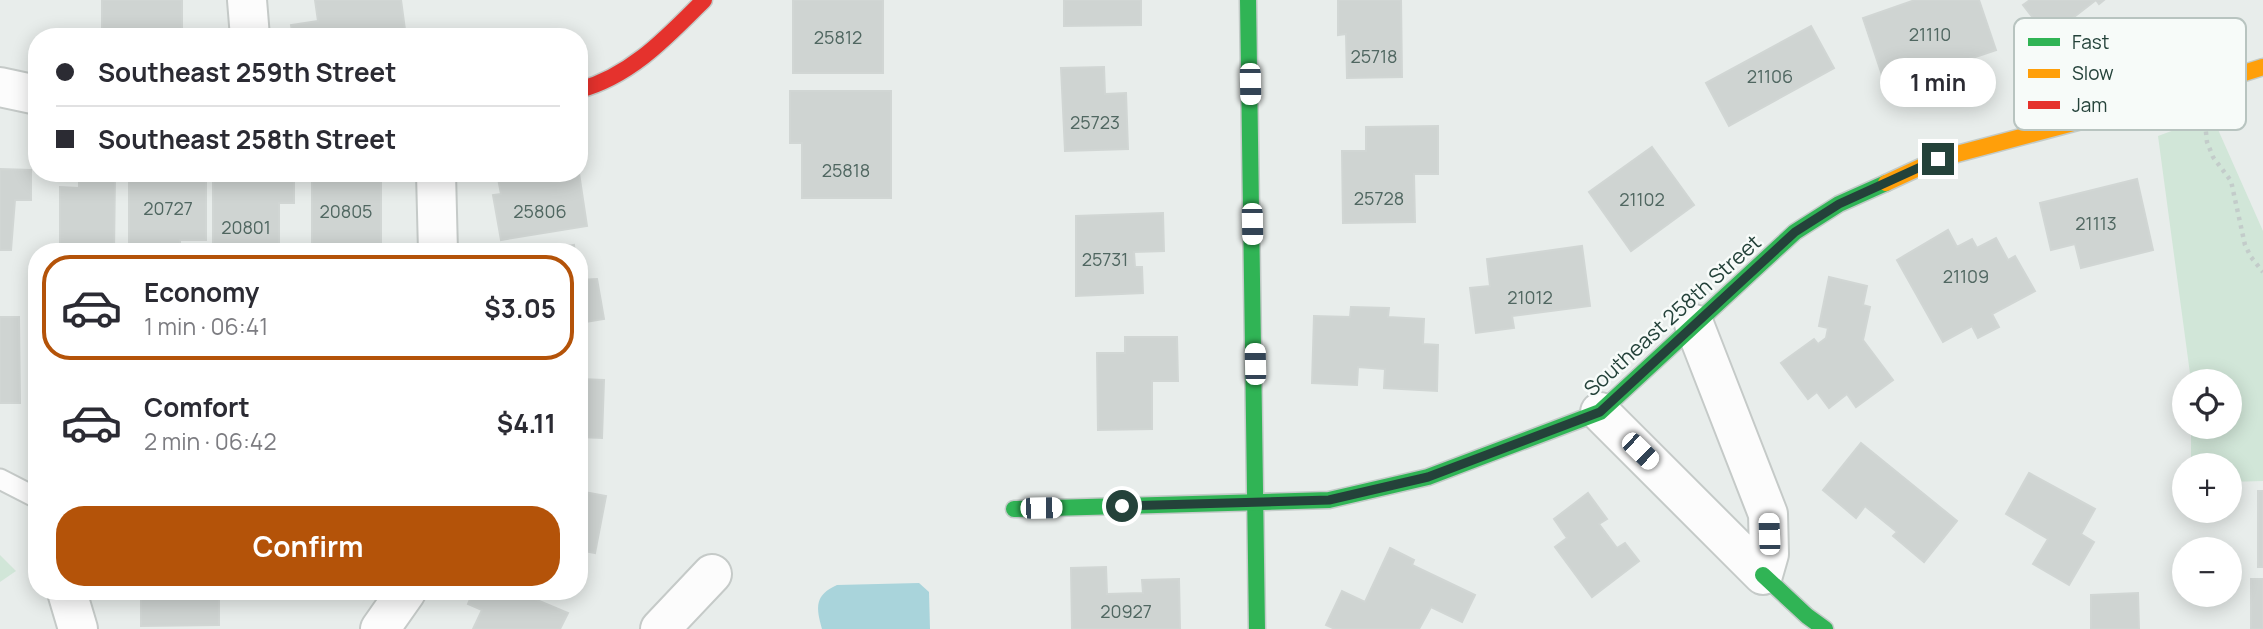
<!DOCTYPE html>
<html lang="en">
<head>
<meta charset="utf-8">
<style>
	:root { --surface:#fff; --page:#f2f2f3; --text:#2b2b33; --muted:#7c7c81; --line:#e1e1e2; --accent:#b45309 }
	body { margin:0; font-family:Manrope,sans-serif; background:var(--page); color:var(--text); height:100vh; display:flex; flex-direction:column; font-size:26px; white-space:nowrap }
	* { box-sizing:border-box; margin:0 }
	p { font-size:23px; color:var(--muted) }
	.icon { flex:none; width:38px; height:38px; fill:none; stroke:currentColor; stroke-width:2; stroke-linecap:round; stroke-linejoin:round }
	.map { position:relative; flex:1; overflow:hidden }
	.details { position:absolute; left:28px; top:243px; width:560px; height:357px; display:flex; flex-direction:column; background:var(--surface); border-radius:28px; box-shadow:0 4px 18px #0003 }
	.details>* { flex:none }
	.hud { position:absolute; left:28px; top:28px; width:560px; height:154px; border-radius:28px; box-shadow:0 4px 18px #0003; display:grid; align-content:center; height:154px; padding:0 28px; background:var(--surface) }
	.tools { position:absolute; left:2172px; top:369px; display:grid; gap:14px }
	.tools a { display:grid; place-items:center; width:70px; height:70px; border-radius:50%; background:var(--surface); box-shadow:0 4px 18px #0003; font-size:35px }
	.end { position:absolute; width:32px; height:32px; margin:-16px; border:9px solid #24423a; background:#fff; box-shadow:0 0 0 4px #fff }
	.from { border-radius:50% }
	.bubble { position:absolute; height:49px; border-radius:24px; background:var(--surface); box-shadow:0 4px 18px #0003; font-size:23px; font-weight:700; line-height:49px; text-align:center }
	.car { position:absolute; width:21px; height:42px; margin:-21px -10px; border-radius:9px; box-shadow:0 0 5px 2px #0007; background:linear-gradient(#fff 24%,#345 0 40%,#fff 0 76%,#345 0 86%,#fff 0) }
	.hud b { display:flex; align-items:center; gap:24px; height:66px; font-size:26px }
	.hud b+b { border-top:2px solid var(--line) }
	.hud i { width:18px; height:18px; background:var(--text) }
	ul { padding:12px 0 0; list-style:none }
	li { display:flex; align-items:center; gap:21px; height:105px; margin:0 14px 10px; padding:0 14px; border:4px solid transparent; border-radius:28px }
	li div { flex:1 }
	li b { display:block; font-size:26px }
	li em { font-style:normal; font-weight:700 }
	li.current { border-color:var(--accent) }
	li>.icon { width:63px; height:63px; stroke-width:1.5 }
	.cta { display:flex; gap:14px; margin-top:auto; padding:14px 28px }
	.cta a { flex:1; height:80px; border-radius:28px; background:var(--accent); color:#fff; font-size:28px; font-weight:700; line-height:80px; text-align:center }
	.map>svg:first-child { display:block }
	.green { fill:#d1e6d8 }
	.water { fill:#a9d4db }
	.building { fill:#cfd4d2; stroke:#d1d6d4; stroke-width:2 }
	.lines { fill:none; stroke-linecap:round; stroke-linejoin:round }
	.lane-casing { stroke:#c5cac8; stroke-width:23 }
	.street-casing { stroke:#c5cac8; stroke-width:42 }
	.fast-casing { stroke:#c3cbc8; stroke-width:19 }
	.slow-casing { stroke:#c3cbc8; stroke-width:19 }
	.jam-casing { stroke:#c3cbc8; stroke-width:19 }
	.path { stroke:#c3ccca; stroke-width:4.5; stroke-dasharray:3.5 5; stroke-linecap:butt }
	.lane { stroke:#fcfcfc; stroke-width:19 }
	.street { stroke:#fcfcfc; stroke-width:38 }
	.fast { stroke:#30b455; stroke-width:16 }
	.slow { stroke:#ff9f0a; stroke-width:16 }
	.jam { stroke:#e5322d; stroke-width:16 }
	.route { stroke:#24423a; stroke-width:9 }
	.labels { text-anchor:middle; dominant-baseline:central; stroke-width:5; stroke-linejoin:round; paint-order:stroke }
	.number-label { font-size:18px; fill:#506761 }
	.street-label { font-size:21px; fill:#24423a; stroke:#f7fbf9 }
	.key { fill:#f7fbf9; stroke:#b8c4c0; stroke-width:2 }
	.key-label { font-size:19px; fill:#24423a }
</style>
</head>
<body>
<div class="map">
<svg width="2263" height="629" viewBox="0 0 2263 629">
	<rect width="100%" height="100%" fill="#e8edeb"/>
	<g class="green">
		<path d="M2212,116L2263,231V481L2230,482V466L2191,465V427H2230V382L2191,381L2158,136Z"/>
		<path d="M0,555L16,571L0,582Z"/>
	</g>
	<path class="water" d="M919,583L929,592L930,629H822C816,608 814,595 837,585Z"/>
	<g class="building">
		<path d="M102,0H182V36L102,35Z"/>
		<path d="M315,0H401L406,37H293L291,25L318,21Z"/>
		<rect x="793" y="0" width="90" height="73"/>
		<path d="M1064,0H1141V25L1064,26Z"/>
		<path d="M1338,0H1401L1402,77L1347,78L1346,34L1338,35Z"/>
		<path d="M1915,0H1979L1996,50L1886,87L1863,18Z"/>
		<path d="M2030,0H2104L2099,4L2096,0L2048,37L2023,5Z"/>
		<path d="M1811,26L1834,68L1729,126L1706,83Z"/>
		<path d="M1104,67L1105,94L1126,93L1128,149L1065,151L1061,68Z"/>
		<path d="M790,91H891V198H802V143H790Z"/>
		<path d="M1438,126V174H1414L1415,222L1343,223L1342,151H1366V127Z"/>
		<path d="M1652,147L1694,205L1631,251L1589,192Z"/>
		<path d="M0,169L31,170V200H15L11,250H0Z"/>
		<path d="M154,173H206V240H180V249L129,248V175Z"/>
		<path d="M213,173H294V203H279V251H213Z"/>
		<path d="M497,173H579L587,226L501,240L493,195L501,194Z"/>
		<path d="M79,175H115L114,252H89V247L60,246V187L79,188Z"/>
		<path d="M312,176L381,177V245H360V252H341V245L312,244Z"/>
		<path d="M2137,179L2153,250L2081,268L2075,244L2051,250L2040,203Z"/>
		<path d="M1163,213L1164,251L1134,252L1135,267H1142L1143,293L1076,296V216Z"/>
		<path d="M1948,230L1957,247L1972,239L1977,248L1996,238L2008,260L2015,256L2035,291L1992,314L1999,327L1978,338L1972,326L1943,342L1897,260Z"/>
		<path d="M574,245L575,252H529Z"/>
		<path d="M1582,246L1590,306L1512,316L1514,328L1476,333L1470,288L1490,286L1487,259Z"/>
		<path d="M1829,277L1867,286L1863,305L1870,307L1863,340L1893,380L1856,407L1847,394L1829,408L1817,392L1808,399L1781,363L1814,339L1818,344L1826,338L1828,328L1819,326Z"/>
		<path d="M597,279L604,319L579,323V280Z"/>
		<path d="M1351,307L1389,308L1388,317L1424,319L1423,344L1438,345L1437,391L1384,388L1385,369L1358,367L1357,385L1312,383L1314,316L1350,317Z"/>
		<path d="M0,317H19L20,403H0Z"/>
		<path d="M1125,337H1177L1178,381H1152V429L1098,430L1097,353H1125Z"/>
		<path d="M579,379L604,380L602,438L579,437Z"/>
		<path d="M1861,443L1957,521L1924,562L1893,536L1897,532L1865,506L1856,518L1823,490Z"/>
		<path d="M2029,473L2095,509L2081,534L2094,542L2069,585L2033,564L2048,539L2006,514Z"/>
		<path d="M579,491L606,496L595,553L579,550Z"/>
		<rect x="2258" y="491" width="5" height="76"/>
		<path d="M1588,493L1607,519L1599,524L1617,548L1625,543L1639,561L1592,597L1555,547L1567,538L1554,519Z"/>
		<path d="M1390,548L1414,560L1412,565L1475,595L1462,622L1431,607L1419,629H1335L1326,625L1342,591L1365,602Z"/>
		<path d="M1106,567L1107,594L1143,593L1142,580L1179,579L1180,629H1072L1071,568Z"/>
		<rect x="2251" y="579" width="12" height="50"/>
		<path d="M141,592H219V625L141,626Z"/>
		<path d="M473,592H518L568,613L560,629H473L482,610L468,604Z"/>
		<path d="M2138,593L2139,629H2091V595Z"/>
	</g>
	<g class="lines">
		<g class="lane-casing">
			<path id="lane" d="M0,479L37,498"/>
		</g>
		<g class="street-casing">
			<g id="street">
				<path d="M247,0L250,37"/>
				<path d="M0,87L37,95"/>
				<path d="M436,173L438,252"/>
				<path d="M1600,412L1763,575L1769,554L1768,514L1694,324"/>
				<path d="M67,592L78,629"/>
				<path d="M380,629L406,592"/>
				<path d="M660,629L712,574"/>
			</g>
		</g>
		<g class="fast-casing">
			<g id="fast">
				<path d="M1248,0L1257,629"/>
				<path d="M1014,509L1329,500L1428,477L1600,412L1795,232L1839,204L1886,183"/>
				<path d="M1763,575L1807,616L1825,629"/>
			</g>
		</g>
		<g class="slow-casing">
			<path id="slow" d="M1886,183L1938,159L2149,103L2263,67"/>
		</g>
		<g class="jam-casing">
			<path id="jam" d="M579,90C631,76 667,37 704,0"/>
		</g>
		<path class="path" d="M2205,123L2207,142L2213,157L2231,181L2245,245L2251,257L2263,272"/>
		<use href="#lane" class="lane"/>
		<use href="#street" class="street"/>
		<use href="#fast" class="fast"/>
		<use href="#slow" class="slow"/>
		<use href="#jam" class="jam"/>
	</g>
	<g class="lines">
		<path class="route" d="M1122,506L1329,500L1428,477L1600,412L1795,232L1839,204L1938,159"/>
	</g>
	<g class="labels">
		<g class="number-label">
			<text x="1930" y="34">21110</text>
			<text x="838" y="37">25812</text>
			<text x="1374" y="56">25718</text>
			<text x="1770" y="76">21106</text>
			<text x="1095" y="122">25723</text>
			<text x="846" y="170">25818</text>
			<text x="1379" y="198">25728</text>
			<text x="1642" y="199">21102</text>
			<text x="168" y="208">20727</text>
			<text x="346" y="211">20805</text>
			<text x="540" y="211">25806</text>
			<text x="2096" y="223">21113</text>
			<text x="246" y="227">20801</text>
			<text x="1105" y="259">25731</text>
			<text x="1966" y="276">21109</text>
			<text x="1530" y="297">21012</text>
			<text x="1126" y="611">20927</text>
		</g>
		<g class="street-label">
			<text transform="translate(1672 315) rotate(-42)">Southeast 258th Street</text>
		</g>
	</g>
	<rect x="2014" y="18" width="232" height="112" rx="10" class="key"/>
	<rect x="2028" y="38" width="32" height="8" fill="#30b455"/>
	<rect x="2028" y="69" width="32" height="9" fill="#ff9f0a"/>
	<rect x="2028" y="101" width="32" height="8" fill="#e5322d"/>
	<g class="key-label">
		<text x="2072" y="49">Fast</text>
		<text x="2072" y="80">Slow</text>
		<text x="2072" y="112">Jam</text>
	</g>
</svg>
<div class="tools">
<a><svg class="icon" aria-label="locate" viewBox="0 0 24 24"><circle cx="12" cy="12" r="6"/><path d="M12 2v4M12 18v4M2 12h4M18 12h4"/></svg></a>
<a>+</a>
<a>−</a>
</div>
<i class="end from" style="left:1122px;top:506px"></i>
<i class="end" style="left:1938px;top:159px"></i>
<div class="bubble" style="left:1880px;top:58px;width:116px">1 min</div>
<i class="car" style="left:1250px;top:84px;rotate:179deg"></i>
<i class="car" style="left:1252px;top:224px;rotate:179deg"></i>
<i class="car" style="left:1255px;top:364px;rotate:359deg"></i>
<i class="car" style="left:1640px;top:451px;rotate:134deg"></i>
<i class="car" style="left:1041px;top:508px;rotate:89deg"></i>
<i class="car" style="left:1769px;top:534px;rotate:358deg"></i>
<div class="hud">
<b><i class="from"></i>Southeast 259th Street</b>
<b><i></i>Southeast 258th Street</b>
</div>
<section class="details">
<ul>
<li class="current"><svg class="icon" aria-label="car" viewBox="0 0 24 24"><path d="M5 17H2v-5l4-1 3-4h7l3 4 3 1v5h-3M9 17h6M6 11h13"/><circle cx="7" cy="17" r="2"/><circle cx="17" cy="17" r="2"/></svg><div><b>Economy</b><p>1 min · 06:41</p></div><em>$3.05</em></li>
<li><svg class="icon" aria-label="car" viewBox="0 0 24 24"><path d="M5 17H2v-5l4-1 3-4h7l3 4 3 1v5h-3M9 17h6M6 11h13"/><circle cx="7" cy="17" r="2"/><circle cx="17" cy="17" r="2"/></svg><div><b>Comfort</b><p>2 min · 06:42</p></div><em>$4.11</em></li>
</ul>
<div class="cta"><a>Confirm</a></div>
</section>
</div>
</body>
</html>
